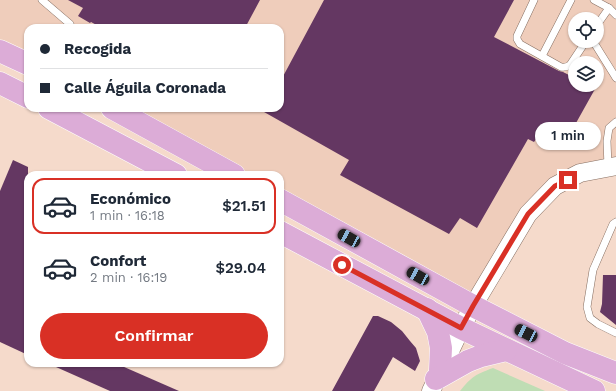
<!DOCTYPE html>
<html lang="es">
<head>
<meta charset="utf-8">
<style>
	:root { --surface:#fff; --page:#f6f6f7; --text:#1f2937; --muted:#747a83; --line:#e0e1e3; --accent:#d93025 }
	body { margin:0; font-family:"Work Sans",sans-serif; background:var(--page); color:var(--text); height:100vh; display:flex; flex-direction:column; font-size:15px; white-space:nowrap }
	* { box-sizing:border-box; margin:0 }
	p { font-size:13px; color:var(--muted) }
	.icon { flex:none; width:22px; height:22px; fill:none; stroke:currentColor; stroke-width:2; stroke-linecap:round; stroke-linejoin:round }
	.map { position:relative; flex:1; overflow:hidden }
	.side { position:absolute; left:24px; top:171px; width:260px; height:196px; display:flex; flex-direction:column; background:var(--surface); border-radius:12px; box-shadow:0 1px 3px #0004 }
	.side>* { flex:none }
	.hud { position:absolute; left:24px; top:24px; width:260px; height:88px; border-radius:12px; box-shadow:0 1px 3px #0004; display:grid; align-content:center; height:88px; padding:0 16px; background:var(--surface) }
	.buttons { position:absolute; left:568px; top:12px; display:grid; gap:8px }
	.buttons a { display:grid; place-items:center; width:36px; height:36px; border-radius:50%; background:var(--surface); box-shadow:0 1px 3px #0004; font-size:20px }
	.end { position:absolute; width:18px; height:18px; margin:-9px; border:5px solid #d93025; background:#fff; box-shadow:0 0 0 2px #fff }
	.from { border-radius:50% }
	.bubble { position:absolute; height:28px; border-radius:14px; background:var(--surface); box-shadow:0 1px 3px #0004; font-size:13px; font-weight:600; line-height:28px; text-align:center }
	.car { position:absolute; width:12px; height:24px; margin:-12px -6px; border-radius:5px; box-shadow:0 0 3px 1px #0007; background:linear-gradient(#222 24%,#8ab4d8 0 40%,#222 0 76%,#8ab4d8 0 86%,#222 0) }
	.hud b { display:flex; align-items:center; gap:14px; height:38px; font-size:15px }
	.hud b+b { border-top:1px solid var(--line) }
	.hud i { width:10px; height:10px; background:var(--text) }
	ul { padding:7px 0 0; list-style:none }
	li { display:flex; align-items:center; gap:12px; height:56px; margin:0 8px 6px; padding:0 8px; border:2px solid transparent; border-radius:12px }
	li div { flex:1 }
	li b { display:block; font-size:15px }
	li em { font-style:normal; font-weight:600 }
	li.on { border-color:var(--accent) }
	li>.icon { width:36px; height:36px; stroke-width:1.5 }
	.cta { display:flex; gap:8px; margin-top:auto; padding:8px 16px }
	.cta a { flex:1; height:46px; border-radius:24px; background:var(--accent); color:#fff; font-size:16px; font-weight:600; line-height:46px; text-align:center }
	.map>svg:first-child { display:block }
	.built { fill:#efcdbb; fill-rule:evenodd }
	.green { fill:#bfddb4 }
	.building { fill:#643762 }
	.lines { fill:none; stroke-linecap:round; stroke-linejoin:round }
	.service-casing { stroke:#876f62; stroke-width:8 }
	.tertiary-casing { stroke:#876f62; stroke-width:19 }
	.primary-casing { stroke:#fff; stroke-width:23 }
	.service { stroke:#fff; stroke-width:7 }
	.tertiary { stroke:#fff; stroke-width:18 }
	.primary { stroke:#dcacd7; stroke-width:22 }
	.route { stroke:#d93025; stroke-width:5 }
</style>
</head>
<body>
<div class="map">
<svg width="616" height="391" viewBox="0 0 616 391">
	<rect width="100%" height="100%" fill="#f5dacb"/>
	<path class="built" d="M0,0H616V167L555,186L473,306L280,200V175H234L112,108H280V28H28V64L0,51ZM575,19H597V41H575ZM575,63H597V85H575Z"/>
	<path class="green" d="M493,368L545,391H460C471,377 476,374 493,368Z"/>
	<g class="building">
		<path d="M68,0H260L245,28H102L91,22L90,23L78,16L83,8Z"/>
		<path d="M324,0H514L494,37L559,71L563,72L575,78V85H588L595,89L571,132L588,141L572,147L542,131L534,142L528,139L477,228L460,218L449,234L340,175L349,160L257,108H280V82Z"/>
		<path d="M13,160L28,167V355L0,342V191Z"/>
		<path d="M603,275H616V325L600,312L602,304Z"/>
		<path d="M373,316H378L391,322L402,331L410,341L416,348L420,361L415,371L393,357L374,391H332Z"/>
		<path d="M47,363H115L179,391H110Z"/>
	</g>
	<g class="lines">
		<g class="service-casing">
			<g id="service">
				<path d="M42,0L70,24"/>
				<path d="M534,0L517,36V39L520,44L561,67C565,68 567,67 570,65L586,41"/>
				<path d="M594,0L609,8L616,15"/>
				<path d="M597,25L609,8"/>
				<path d="M593,41L616,78"/>
				<path d="M542,56L571,0"/>
				<path d="M608,167L607,141L609,128L616,122"/>
				<path d="M616,222L613,224L593,270L587,307L590,318L598,324L616,333"/>
			</g>
		</g>
		<g class="tertiary-casing">
			<path id="tertiary" d="M431,391L461,328L473,306L528,214L555,186L580,173L616,166"/>
		</g>
		<g class="primary-casing">
			<g id="primary">
				<path d="M0,51L28,64"/>
				<path d="M0,83L28,97"/>
				<path d="M49,108L176,175"/>
				<path d="M112,108L234,175"/>
				<path d="M280,200L473,306L565,353L616,373"/>
				<path d="M280,232L461,328L594,391"/>
				<path d="M427,309L438,332L441,348L440,370"/>
				<path d="M436,379L468,361L481,356L506,350"/>
			</g>
		</g>
		<use href="#service" class="service"/>
		<use href="#tertiary" class="tertiary"/>
		<use href="#primary" class="primary"/>
	</g>
	<g class="lines">
		<path class="route" d="M342,265L461,328L473,306L528,214L555,186L568,180"/>
	</g>
</svg>
<div class="buttons">
<a><svg class="icon" aria-label="locate" viewBox="0 0 24 24"><circle cx="12" cy="12" r="6"/><path d="M12 2v4M12 18v4M2 12h4M18 12h4"/></svg></a>
<a><svg class="icon" aria-label="layers" viewBox="0 0 24 24"><path d="M12 4l9 5-9 5-9-5zM3 14l9 5 9-5"/></svg></a>
</div>
<i class="end from" style="left:342px;top:265px"></i>
<i class="end" style="left:568px;top:180px"></i>
<div class="bubble" style="left:535px;top:122px;width:66px">1 min</div>
<i class="car" style="left:349px;top:238px;rotate:299deg"></i>
<i class="car" style="left:418px;top:276px;rotate:299deg"></i>
<i class="car" style="left:526px;top:333px;rotate:297deg"></i>
<div class="hud">
<b><i class="from"></i>Recogida</b>
<b><i></i>Calle Águila Coronada</b>
</div>
<section class="side">
<ul>
<li class="on"><svg class="icon" aria-label="car" viewBox="0 0 24 24"><path d="M5 17H2v-5l4-1 3-4h7l3 4 3 1v5h-3M9 17h6M6 11h13"/><circle cx="7" cy="17" r="2"/><circle cx="17" cy="17" r="2"/></svg><div><b>Económico</b><p>1 min · 16:18</p></div><em>$21.51</em></li>
<li><svg class="icon" aria-label="car" viewBox="0 0 24 24"><path d="M5 17H2v-5l4-1 3-4h7l3 4 3 1v5h-3M9 17h6M6 11h13"/><circle cx="7" cy="17" r="2"/><circle cx="17" cy="17" r="2"/></svg><div><b>Confort</b><p>2 min · 16:19</p></div><em>$29.04</em></li>
</ul>
<div class="cta"><a>Confirmar</a></div>
</section>
</div>
</body>
</html>
